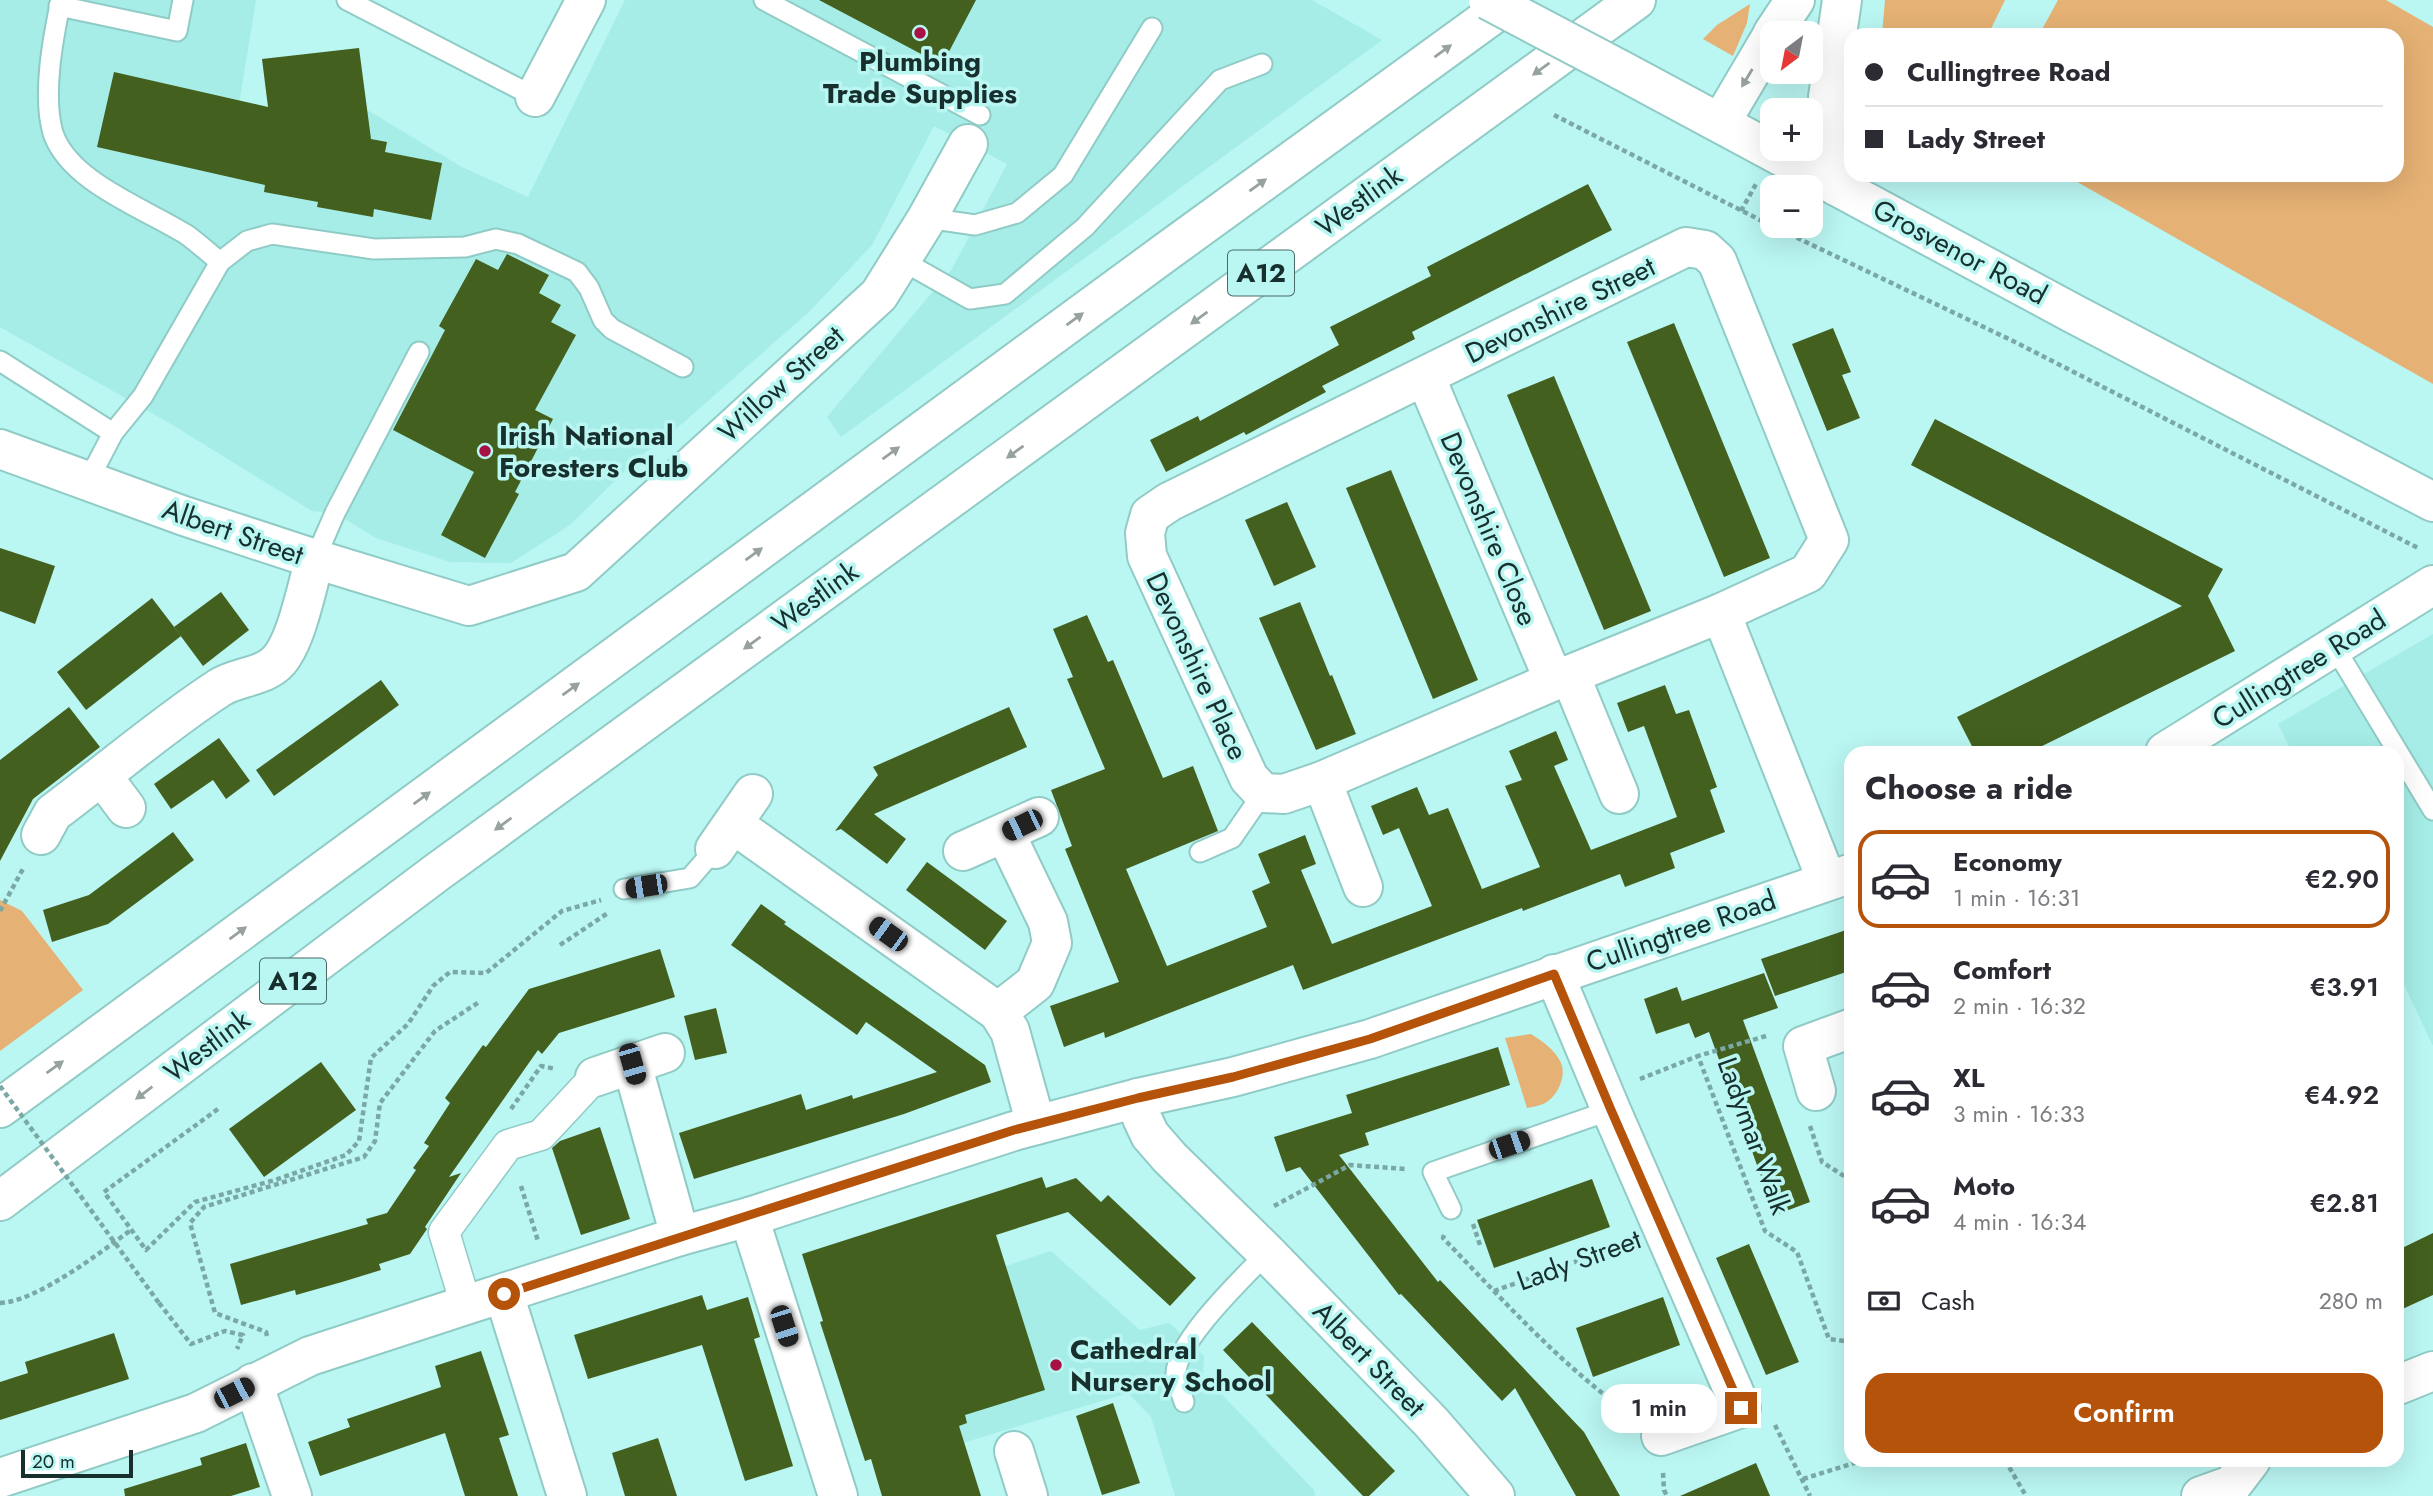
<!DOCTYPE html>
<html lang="en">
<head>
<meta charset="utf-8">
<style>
	:root { --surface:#fff; --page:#f2f2f3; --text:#2b2b33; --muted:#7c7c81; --line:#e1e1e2; --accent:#b45309 }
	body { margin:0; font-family:Jost,sans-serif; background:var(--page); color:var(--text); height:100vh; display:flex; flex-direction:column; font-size:26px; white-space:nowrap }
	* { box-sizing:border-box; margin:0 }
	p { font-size:23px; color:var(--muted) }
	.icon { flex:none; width:38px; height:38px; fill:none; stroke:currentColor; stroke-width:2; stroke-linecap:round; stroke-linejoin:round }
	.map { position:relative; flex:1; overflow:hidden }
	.sheet { position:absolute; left:1844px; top:746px; width:560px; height:721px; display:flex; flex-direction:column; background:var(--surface); border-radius:21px; box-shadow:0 7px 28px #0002 }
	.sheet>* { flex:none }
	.hud { position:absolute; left:1844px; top:28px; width:560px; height:154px; border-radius:21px; box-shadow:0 7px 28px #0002; display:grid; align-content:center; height:154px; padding:0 21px; background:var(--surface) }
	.needle { width:46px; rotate:212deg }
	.tools { position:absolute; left:1760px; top:21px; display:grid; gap:14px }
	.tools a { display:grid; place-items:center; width:63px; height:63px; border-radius:14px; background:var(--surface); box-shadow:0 7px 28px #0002; font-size:35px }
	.scale { position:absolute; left:21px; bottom:18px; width:112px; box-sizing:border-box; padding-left:7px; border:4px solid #172f2d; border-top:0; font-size:19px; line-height:24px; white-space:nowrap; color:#172f2d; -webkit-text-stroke:5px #baf6f2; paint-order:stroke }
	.end { position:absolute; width:32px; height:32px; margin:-16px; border:9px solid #b45309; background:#fff; box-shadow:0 0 0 4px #fff }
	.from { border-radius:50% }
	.bubble { position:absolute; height:49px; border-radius:21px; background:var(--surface); box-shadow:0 7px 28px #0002; font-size:23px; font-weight:600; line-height:49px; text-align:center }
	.car { position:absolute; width:21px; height:42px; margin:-21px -10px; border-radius:9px; box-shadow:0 0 5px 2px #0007; background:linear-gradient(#222 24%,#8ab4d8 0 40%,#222 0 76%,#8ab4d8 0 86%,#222 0) }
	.hud b { display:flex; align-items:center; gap:24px; height:66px; font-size:26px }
	.hud b+b { border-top:2px solid var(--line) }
	.hud i { width:18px; height:18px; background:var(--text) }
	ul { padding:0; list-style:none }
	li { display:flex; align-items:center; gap:21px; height:98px; margin:0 14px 10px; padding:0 7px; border:4px solid transparent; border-radius:21px }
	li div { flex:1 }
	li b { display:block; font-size:26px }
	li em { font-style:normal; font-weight:600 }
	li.selected { border-color:var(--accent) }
	li>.icon { width:63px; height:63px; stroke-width:1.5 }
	h2 { padding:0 21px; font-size:32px; line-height:84px }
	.pay { display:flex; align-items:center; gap:18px; height:77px; padding:0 21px; font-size:26px }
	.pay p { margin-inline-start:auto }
	.action { display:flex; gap:14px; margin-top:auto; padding:14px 21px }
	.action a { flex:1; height:80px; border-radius:21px; background:var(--accent); color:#fff; font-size:28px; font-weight:600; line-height:80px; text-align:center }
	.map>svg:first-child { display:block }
	.built { fill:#a6ede7 }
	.green { fill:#e5b174 }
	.building { fill:#43601e }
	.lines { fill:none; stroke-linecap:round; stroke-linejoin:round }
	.service-casing { stroke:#90cbc6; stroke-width:23 }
	.pedestrian-casing { stroke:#90cbc6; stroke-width:33 }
	.minor-casing { stroke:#90cbc6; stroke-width:42 }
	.secondary-casing { stroke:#90cbc6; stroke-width:42 }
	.trunk-casing { stroke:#90cbc6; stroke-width:42 }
	.path { stroke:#7aa8a4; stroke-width:4.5; stroke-dasharray:5 3.5; stroke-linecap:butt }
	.service { stroke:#fff; stroke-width:19 }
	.pedestrian { stroke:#fff; stroke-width:30 }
	.minor { stroke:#fff; stroke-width:38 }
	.secondary { stroke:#fff; stroke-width:38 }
	.trunk { stroke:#fff; stroke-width:38 }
	.secondary-bridge-casing { stroke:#90cbc6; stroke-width:42; stroke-linecap:butt }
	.path-bridge { stroke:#7aa8a4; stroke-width:4.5; stroke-dasharray:5 3.5; stroke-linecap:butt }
	.secondary-bridge { stroke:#fff; stroke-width:38 }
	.oneway { fill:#97a1a0 }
	.route { stroke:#b45309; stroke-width:9 }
	.poi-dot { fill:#a71144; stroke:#baf6f2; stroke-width:2.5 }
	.labels { text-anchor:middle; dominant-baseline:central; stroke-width:7; stroke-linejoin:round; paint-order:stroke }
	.shield { fill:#baf6f2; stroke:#486b68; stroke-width:2 }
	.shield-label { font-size:26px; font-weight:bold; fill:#172f2d }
	.poi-label { font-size:28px; font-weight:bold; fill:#172f2d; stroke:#baf6f2; text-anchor:start }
	.street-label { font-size:28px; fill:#172f2d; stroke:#baf6f2 }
</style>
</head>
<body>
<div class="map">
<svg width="2433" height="1496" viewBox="0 0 2433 1496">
	<rect width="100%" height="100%" fill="#baf6f2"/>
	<g class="built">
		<path d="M0,0H256L235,129L369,111L460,166L528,197L625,0H1312L1382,40L841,437L827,417L952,269L1007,164L934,126L872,245L810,311L683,423L637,459L570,525L511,563L450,562L376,538L335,513L312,511L171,424L0,327Z"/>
		<path d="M2433,634V1046L2398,972V752H2292L2278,724Z"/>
		<path d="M1051,1251L1140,1330L1169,1323L1188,1340L1204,1356L1203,1375L1314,1490L1315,1496H1175L1151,1417L1128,1393L936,1451L888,1305Z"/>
	</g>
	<g class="green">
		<path d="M1885,0H2005L1988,35H1882Z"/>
		<path d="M2058,0H2386L2433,27V384L2065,175H2398V35H2039Z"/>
		<path d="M1750,4L1747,23L1733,56L1703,39L1717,25Z"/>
		<path d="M0,900L22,911L83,990L0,1051Z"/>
		<path d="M1531,1034C1542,1041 1554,1049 1560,1061C1568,1075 1557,1098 1543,1104C1538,1106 1532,1107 1527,1108L1505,1038Z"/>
	</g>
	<g class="building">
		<path d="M819,0H976L942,65Z"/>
		<path d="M359,48L371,139L387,142L385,152L442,163L431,220L374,209L373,217L317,207L318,202L264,192L265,185L97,147L114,72L268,107L262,59Z"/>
		<path d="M1588,184L1612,230L1412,332L1415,339L1322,386L1326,392L1246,435L1244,432L1166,472L1150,440L1198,416L1200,421L1339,345L1330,327L1431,276L1427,267Z"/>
		<path d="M507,254L549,275L539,293L561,305L551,322L576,335L535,410L553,419L515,492L519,494L485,558L441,535L474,472L393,430L445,330L439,326L476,259L498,270Z"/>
		<path d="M1674,323L1770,558L1724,577L1627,342Z"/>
		<path d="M1833,328L1851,372L1842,375L1860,418L1827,431L1792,344Z"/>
		<path d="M1554,376L1651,611L1604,630L1507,395Z"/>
		<path d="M1935,419L2223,569L2208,596L2235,651L2030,752H1975L1957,717L2182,606L1911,465Z"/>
		<path d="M1391,470L1478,680L1433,699L1346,488Z"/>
		<path d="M1287,502L1316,567L1274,586L1245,520Z"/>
		<path d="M0,548L55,566L35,624L0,611Z"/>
		<path d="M221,592L249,630L203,666L174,627Z"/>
		<path d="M152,598L181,636L86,710L57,672Z"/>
		<path d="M1300,602L1330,676L1332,675L1356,734L1316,750L1259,618Z"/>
		<path d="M1087,615L1108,662L1113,660L1163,778L1193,766L1218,831L1126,869L1167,966L1267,927L1252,891L1270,883L1258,854L1305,835L1316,864L1301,870L1332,944L1432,906L1399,828L1383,835L1371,806L1417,787L1429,815L1448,808L1482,889L1540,867L1505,786L1522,780L1509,751L1556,731L1568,760L1554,766L1591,850L1677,817L1644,726L1628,732L1617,703L1665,685L1676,714L1689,710L1717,787L1710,790L1725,832L1670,853L1675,868L1625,887L1620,874L1523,911L1522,908L1303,990L1293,965L1105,1038L1104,1032L1064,1047L1050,1006L1119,982L1065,849L1072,846L1051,790L1105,769L1067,679L1073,677L1053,629Z"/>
		<path d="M381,680L399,705L274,796L256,770Z"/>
		<path d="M69,707L100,747L33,799L0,861V760Z"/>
		<path d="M1009,707L1027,747L874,814L906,839L887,864L841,829L835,831L878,775L873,767Z"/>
		<path d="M219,738L250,781L226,799L213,780L171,809L154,784Z"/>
		<path d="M173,832L194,860L108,924L52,942L43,910L89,895Z"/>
		<path d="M927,862L1007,921L985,950L906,890Z"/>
		<path d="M761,904L786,922L784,924L985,1065L991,1082L904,1114L694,1179L679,1133L801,1094L806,1110L852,1095L853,1099L937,1072L866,1022L857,1035L731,945Z"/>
		<path d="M1852,928V970L1775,996L1761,959Z"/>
		<path d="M660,949L675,997L559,1033L542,1054L538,1050L449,1177L461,1173L425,1227L427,1229L410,1254L379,1264L381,1270L342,1282L296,1295L295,1290L241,1305L230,1264L368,1224L366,1219L387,1213L416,1170L413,1168L429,1146L424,1143L450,1103L445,1098L483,1045L486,1047L529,989Z"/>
		<path d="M1764,973L1778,1008L1743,1020L1810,1202L1775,1215L1709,1032L1695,1038L1689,1023L1656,1034L1644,999L1677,987L1682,1001Z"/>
		<path d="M716,1008L727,1053L695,1060L684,1016Z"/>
		<path d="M1498,1047L1510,1085L1365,1133L1369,1145L1339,1155L1438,1282L1440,1280L1584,1432L1620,1496H1576L1515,1388L1502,1401L1401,1294L1399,1295L1300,1167L1286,1172L1274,1137L1352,1113L1346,1095Z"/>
		<path d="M321,1062L356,1110L264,1177L229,1129Z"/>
		<path d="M600,1127L630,1219L581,1235L552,1148L560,1141Z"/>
		<path d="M1042,1177L1046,1188L1076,1178L1101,1202L1108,1195L1196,1278L1170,1306L1068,1212L996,1235L1045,1390L965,1415L967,1423L959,1426L981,1496H882L871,1459L865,1461L820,1322L823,1321L802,1254Z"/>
		<path d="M1592,1179L1610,1227L1494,1268L1477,1220Z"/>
		<path d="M2433,1233V1295L2398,1311V1250Z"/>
		<path d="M1749,1244L1799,1362L1766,1375L1716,1258Z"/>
		<path d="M702,1295L707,1310L748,1297L760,1337L754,1339L793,1466L745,1481L702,1345L588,1379L574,1335Z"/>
		<path d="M1663,1297L1680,1345L1593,1377L1576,1328Z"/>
		<path d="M1252,1322L1395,1471L1369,1496H1363L1223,1350Z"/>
		<path d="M114,1333L129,1379L0,1420V1382L28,1373L25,1362Z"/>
		<path d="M481,1351L509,1435L499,1438L518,1496H465L445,1433L320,1476L308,1442L350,1427L347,1419L441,1387L435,1366Z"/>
		<path d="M1113,1403L1140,1483L1102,1495L1076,1416Z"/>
		<path d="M658,1438L677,1496H625L612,1453Z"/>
		<path d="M246,1443L260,1487L231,1496H125L124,1489L202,1465L200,1458Z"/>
		<path d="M1756,1463L1770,1496H1680Z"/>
	</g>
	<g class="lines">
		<g class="service-casing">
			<g id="service">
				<path d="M61,0C53,38 42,95 53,133C69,182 146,209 187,235C198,243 209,253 220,262"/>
				<path d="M347,0L535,97"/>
				<path d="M764,0L980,115"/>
				<path d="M59,6L177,31L183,0"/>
				<path d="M927,218L975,225L1017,213L1063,175L1152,28"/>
				<path d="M901,260L970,299L1005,294L1085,227L1220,80L1262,64"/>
				<path d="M0,361L113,433"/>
				<path d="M88,481L113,433L143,396L220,262L247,241L272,234L374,249L465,247L496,239L518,244L577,272L589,288L603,320L612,329L683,367"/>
				<path d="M315,559L335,513L419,352"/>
				<path d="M2335,648L2433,810"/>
				<path d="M1200,852L1232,838L1263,793"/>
				<path d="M624,889L690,878L715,849"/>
				<path d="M1451,1209L1433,1172L1611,1110"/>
				<path d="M1184,1402C1182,1394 1177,1384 1176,1376C1173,1344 1245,1276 1267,1253"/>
			</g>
		</g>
		<g class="pedestrian-casing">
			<path id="pedestrian" d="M466,1305L444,1232L508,1145L541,1135L595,1077"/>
		</g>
		<g class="minor-casing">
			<g id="minor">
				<path d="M535,97L586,0"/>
				<path d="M1686,247L1705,250L1717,261L1829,540L1808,573L1721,613L1554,681L1322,781L1284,794L1263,793L1249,778L1147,556L1145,533L1150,515L1169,502Z"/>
				<path d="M1425,376L1554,681"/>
				<path d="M0,449L184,516L315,559L469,606L576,572L879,295L927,218L968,144"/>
				<path d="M1721,613L1827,881"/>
				<path d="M1570,675L1619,794"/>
				<path d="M2165,752L2433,585"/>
				<path d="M102,776L126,808"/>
				<path d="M1322,781L1363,887"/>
				<path d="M733,824L998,1012L1010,1031L1036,1125"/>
				<path d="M41,835L53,813C108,772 161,726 219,688C239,675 269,678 283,655C298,633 307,586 315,559"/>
				<path d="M715,849L753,794"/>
				<path d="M963,851L1039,817"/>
				<path d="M1554,974L1611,1110L1741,1408L1661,1436"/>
				<path d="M998,1012L1035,983L1052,943L1048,922L1005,833"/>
				<path d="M632,1064L680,1236"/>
				<path d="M595,1077L665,1053"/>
				<path d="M1816,1091L1803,1046L1852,1028"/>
				<path d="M1138,1098L1142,1118L1150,1135L1170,1158L1267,1253L1431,1422L1495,1496"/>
				<path d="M749,1217L838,1496"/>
				<path d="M504,1294L567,1496"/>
				<path d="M253,1383L292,1496"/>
				<path d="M2398,1385L2433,1371"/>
				<path d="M1014,1451L1028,1496"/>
				<path d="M0,1478L196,1413L310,1356L466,1305L680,1236L749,1217L1014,1131L1138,1098L1233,1077L1370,1039L1852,873"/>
				<path d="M2201,1496L2232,1485L2251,1460"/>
			</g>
		</g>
		<g class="secondary-casing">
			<path id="secondary" d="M1619,69L2074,314L2433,502"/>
		</g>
		<g class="trunk-casing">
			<g id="trunk">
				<path d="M1773,33L1795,0"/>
				<path d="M1721,122L1773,34"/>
				<path d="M1836,186L1828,97L1842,0"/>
				<path d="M0,1108L1166,252L1513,0"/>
				<path d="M0,1201L436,873L1636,0"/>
			</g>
		</g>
		<g class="path">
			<path d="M1554,115L1764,222L2013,341L2420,549"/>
			<path d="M1741,211L1756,184"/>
			<path d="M0,911L24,867"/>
			<path d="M560,945L608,913"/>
			<path d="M1766,1036L1698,1056L1765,1231L1797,1252L1829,1339L1852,1342"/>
			<path d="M1640,1079L1698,1056"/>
			<path d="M218,1109L104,1192L146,1250L195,1202L275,1180L346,1155L359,1141L371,1058L408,1024L433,986L450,972L486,973L562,911L601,900"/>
			<path d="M511,1109L541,1066L556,1069"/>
			<path d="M1810,1126L1822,1162L1852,1181"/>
			<path d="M521,1186L538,1241"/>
			<path d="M1274,1206L1350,1165L1405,1169"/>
			<path d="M1473,1224L1481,1248"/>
			<path d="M1444,1235L1443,1238C1502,1299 1562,1366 1630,1414"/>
			<path d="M1494,1291L1628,1243"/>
			<path d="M0,1303C36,1302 101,1252 131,1230"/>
			<path d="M159,1303L191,1344L225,1331L243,1335L237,1349"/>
			<path d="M267,1336L266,1332L215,1313L190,1223L204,1207L364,1157L375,1141L380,1103L435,1031L479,1002"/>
			<path d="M1775,1425L1810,1496"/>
			<path d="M2005,1460L2026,1496"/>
			<path d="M1663,1473L1664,1490L1667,1496"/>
			<path d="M1803,1479L1864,1460"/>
		</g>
		<use href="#service" class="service"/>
		<use href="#pedestrian" class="pedestrian"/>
		<use href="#minor" class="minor"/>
		<use href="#secondary" class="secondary"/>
		<use href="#trunk" class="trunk"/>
		<g class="secondary-bridge-casing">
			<path id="secondary-bridge" d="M1488,0L1619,69"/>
		</g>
		<path class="path-bridge" d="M0,1086L159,1303"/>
		<use href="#secondary-bridge" class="secondary-bridge"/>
	</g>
	<defs><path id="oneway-solid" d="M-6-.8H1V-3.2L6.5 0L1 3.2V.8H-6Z" transform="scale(1.75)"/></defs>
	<g class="oneway">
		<use href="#oneway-solid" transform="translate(1443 51) rotate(-36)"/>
		<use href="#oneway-solid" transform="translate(1541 69) rotate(144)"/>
		<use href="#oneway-solid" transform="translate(1747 78) rotate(121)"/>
		<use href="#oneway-solid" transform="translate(1258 185) rotate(-36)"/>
		<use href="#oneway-solid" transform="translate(1199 318) rotate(144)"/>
		<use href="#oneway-solid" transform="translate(1075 319) rotate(-36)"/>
		<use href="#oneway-solid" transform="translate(1015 452) rotate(144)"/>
		<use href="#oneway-solid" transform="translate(891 453) rotate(-36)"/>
		<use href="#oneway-solid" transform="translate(754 554) rotate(-36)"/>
		<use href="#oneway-solid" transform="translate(752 643) rotate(144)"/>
		<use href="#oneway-solid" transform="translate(571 689) rotate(-36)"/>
		<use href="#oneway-solid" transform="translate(422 798) rotate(-36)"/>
		<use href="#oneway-solid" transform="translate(503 824) rotate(144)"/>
		<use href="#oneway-solid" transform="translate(238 933) rotate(-36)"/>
		<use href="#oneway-solid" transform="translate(55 1067) rotate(-36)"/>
		<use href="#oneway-solid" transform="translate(144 1093) rotate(143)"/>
	</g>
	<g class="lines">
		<path class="route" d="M504,1294L1014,1130L1138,1098L1233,1077L1370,1039L1554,974L1611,1110L1741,1408"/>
	</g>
	<g class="poi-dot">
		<circle cx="920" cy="33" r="7"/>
		<circle cx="485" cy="451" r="7"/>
		<circle cx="1056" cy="1365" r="7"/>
	</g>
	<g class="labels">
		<g class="shield">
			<rect x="1228" y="250.5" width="66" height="45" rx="5"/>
			<rect x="260" y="958.5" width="66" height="45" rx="5"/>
		</g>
		<g class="shield-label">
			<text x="1261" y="273">A12</text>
			<text x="293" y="981">A12</text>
		</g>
		<g class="poi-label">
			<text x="920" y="61" text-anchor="middle">Plumbing<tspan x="920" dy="32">Trade Supplies</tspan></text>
			<text x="499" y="435">Irish National<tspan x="499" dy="32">Foresters Club</tspan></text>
			<text x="1070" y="1349">Cathedral<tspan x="1070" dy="32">Nursery School</tspan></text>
		</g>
		<g class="street-label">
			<text transform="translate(1359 201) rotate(-36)">Westlink</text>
			<text transform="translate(1960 252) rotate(28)">Grosvenor Road</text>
			<text transform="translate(1560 310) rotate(-26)">Devonshire Street</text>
			<text transform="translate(781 384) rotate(-42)">Willow Street</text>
			<text transform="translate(1489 529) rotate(67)">Devonshire Close</text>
			<text transform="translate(233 532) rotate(19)">Albert Street</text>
			<text transform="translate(815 597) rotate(-36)">Westlink</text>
			<text transform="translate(1197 666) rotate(65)">Devonshire Place</text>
			<text transform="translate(2299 669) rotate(-32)">Cullingtree Road</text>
			<text transform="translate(1681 931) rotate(-19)">Cullingtree Road</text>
			<text transform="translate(207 1046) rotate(-37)">Westlink</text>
			<text transform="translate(1754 1136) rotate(70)">Ladymar Walk</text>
			<text transform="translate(1579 1260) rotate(-20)">Lady Street</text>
			<text transform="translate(1369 1359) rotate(46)">Albert Street</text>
		</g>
	</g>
</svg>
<div class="tools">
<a><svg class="needle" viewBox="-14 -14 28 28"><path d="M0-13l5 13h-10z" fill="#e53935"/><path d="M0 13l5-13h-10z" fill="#7c7c81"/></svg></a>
<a>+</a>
<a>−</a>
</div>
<div class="scale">20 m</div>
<i class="end from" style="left:504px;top:1294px"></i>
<i class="end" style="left:1741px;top:1408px"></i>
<div class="bubble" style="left:1601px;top:1384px;width:116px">1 min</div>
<i class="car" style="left:1022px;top:825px;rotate:244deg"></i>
<i class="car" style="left:646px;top:886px;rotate:261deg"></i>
<i class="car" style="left:888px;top:934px;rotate:306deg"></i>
<i class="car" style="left:632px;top:1064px;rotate:164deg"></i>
<i class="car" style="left:1509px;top:1145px;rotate:71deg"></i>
<i class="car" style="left:784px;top:1326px;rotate:162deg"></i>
<i class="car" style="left:234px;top:1393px;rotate:63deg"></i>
<div class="hud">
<b><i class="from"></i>Cullingtree Road</b>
<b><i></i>Lady Street</b>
</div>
<section class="sheet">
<h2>Choose a ride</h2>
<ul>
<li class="selected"><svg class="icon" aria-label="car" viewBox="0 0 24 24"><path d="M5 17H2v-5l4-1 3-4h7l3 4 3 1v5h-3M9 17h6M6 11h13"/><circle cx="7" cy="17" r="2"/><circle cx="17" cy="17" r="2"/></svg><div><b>Economy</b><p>1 min · 16:31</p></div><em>€2.90</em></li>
<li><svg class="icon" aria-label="car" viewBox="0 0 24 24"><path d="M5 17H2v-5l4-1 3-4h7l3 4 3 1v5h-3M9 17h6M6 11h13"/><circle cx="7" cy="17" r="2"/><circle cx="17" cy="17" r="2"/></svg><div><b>Comfort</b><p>2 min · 16:32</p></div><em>€3.91</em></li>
<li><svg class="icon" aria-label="car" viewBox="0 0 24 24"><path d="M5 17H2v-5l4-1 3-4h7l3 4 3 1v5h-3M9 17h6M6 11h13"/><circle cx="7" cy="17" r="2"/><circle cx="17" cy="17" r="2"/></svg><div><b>XL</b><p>3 min · 16:33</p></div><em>€4.92</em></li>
<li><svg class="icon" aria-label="car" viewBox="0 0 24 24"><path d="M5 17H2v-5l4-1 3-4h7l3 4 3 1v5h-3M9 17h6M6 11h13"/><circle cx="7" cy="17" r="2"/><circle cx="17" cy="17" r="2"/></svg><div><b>Moto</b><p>4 min · 16:34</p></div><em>€2.81</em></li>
</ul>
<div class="pay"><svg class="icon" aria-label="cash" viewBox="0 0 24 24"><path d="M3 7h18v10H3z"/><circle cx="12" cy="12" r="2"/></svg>Cash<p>280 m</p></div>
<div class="action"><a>Confirm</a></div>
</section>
</div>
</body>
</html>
